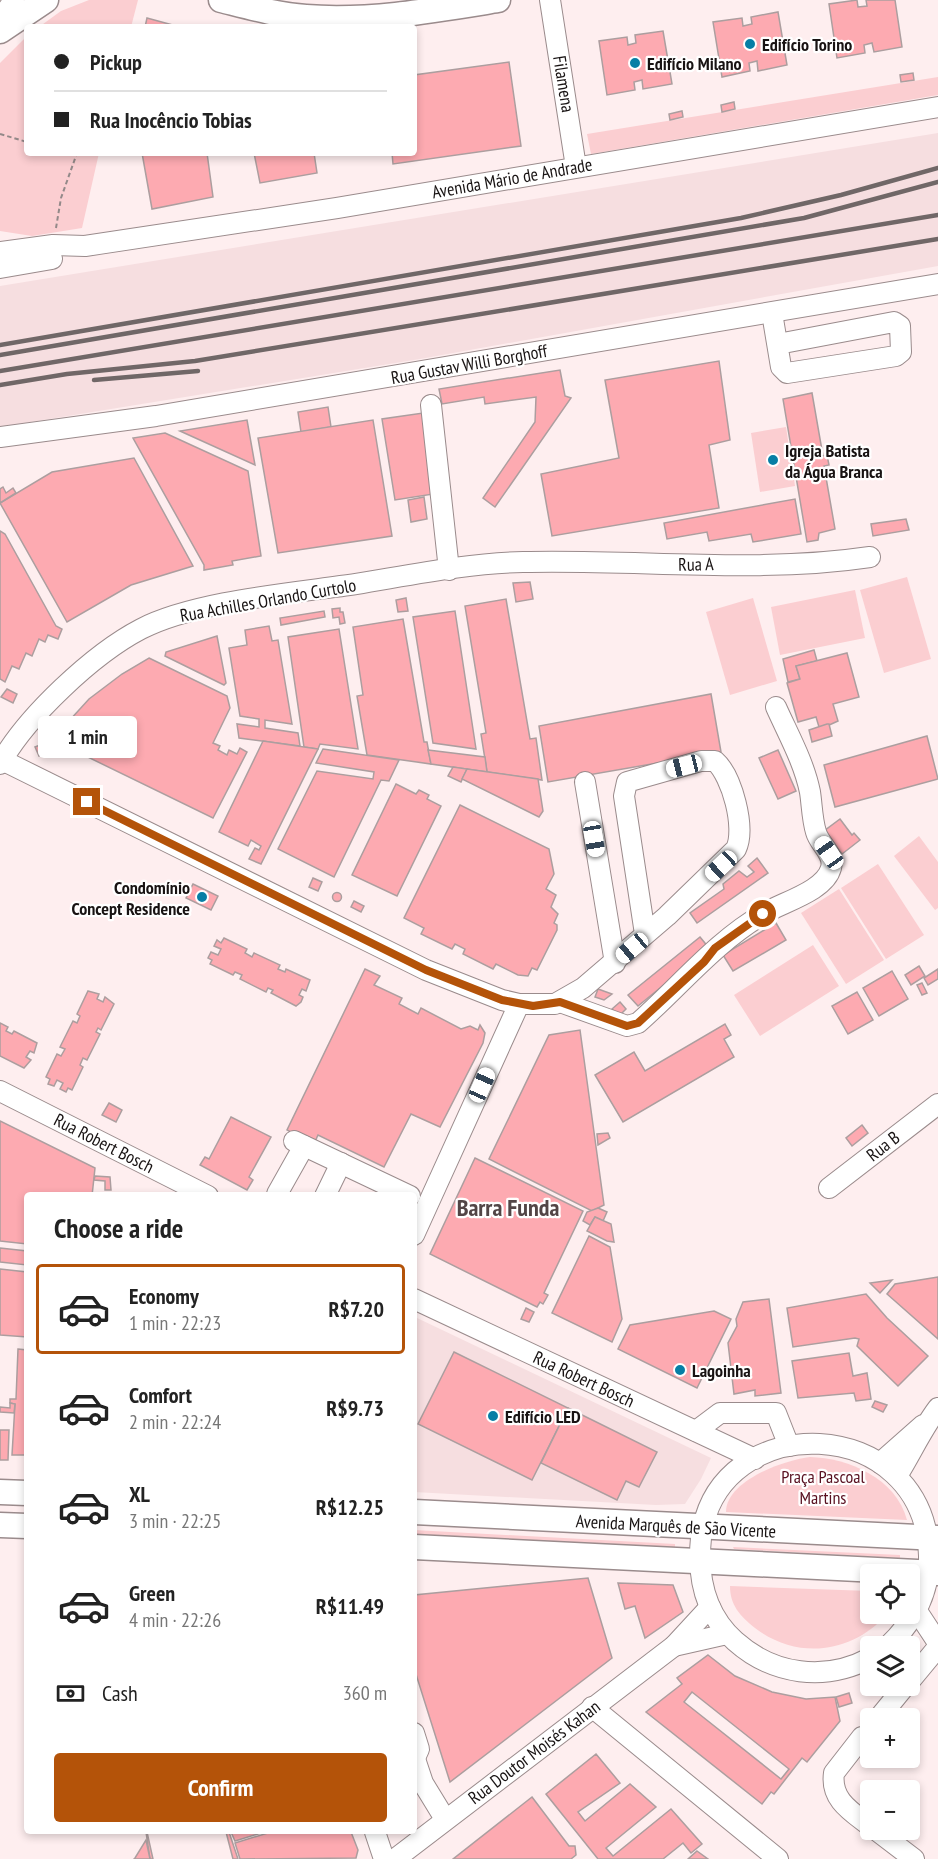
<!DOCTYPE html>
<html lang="en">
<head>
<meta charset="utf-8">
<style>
	:root { --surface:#fff; --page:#f2f2f2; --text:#222; --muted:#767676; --line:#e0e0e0; --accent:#b45309 }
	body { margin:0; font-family:"PT Sans Narrow",sans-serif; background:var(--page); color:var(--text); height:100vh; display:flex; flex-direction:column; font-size:22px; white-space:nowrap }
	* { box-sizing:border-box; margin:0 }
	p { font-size:20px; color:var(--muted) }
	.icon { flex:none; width:33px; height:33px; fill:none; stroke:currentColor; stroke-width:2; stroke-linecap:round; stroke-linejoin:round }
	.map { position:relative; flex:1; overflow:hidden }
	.details { position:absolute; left:24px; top:1192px; width:393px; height:642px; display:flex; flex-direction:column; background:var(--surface); border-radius:6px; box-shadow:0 3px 9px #0003 }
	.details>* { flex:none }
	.guide { position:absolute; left:24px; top:24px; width:393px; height:132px; border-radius:6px; box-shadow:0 3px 9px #0003; display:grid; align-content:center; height:132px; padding:0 30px; background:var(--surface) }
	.controls { position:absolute; left:860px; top:1564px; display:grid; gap:12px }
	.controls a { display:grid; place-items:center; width:60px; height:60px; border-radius:6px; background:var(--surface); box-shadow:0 3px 9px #0003; font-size:30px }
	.end { position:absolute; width:27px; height:27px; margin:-14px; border:8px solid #b45309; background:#fff; box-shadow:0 0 0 3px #fff }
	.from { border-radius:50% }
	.bubble { position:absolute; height:42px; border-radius:6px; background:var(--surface); box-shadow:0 3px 9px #0003; font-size:20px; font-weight:800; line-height:42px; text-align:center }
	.car { position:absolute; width:18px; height:36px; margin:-18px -9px; border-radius:8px; box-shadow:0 0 4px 2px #0007; background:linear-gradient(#fff 24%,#345 0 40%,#fff 0 76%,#345 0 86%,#fff 0) }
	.guide b { display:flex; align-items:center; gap:21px; height:57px; font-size:22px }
	.guide b+b { border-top:2px solid var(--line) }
	.guide i { width:15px; height:15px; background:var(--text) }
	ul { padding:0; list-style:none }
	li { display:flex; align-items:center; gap:18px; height:90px; margin:0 12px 9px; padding:0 18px; border:3px solid transparent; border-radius:6px }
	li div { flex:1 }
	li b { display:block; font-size:22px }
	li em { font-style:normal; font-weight:800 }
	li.on { border-color:var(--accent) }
	li>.icon { width:54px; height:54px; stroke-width:1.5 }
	h2 { padding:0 30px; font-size:27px; line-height:72px }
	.pay { display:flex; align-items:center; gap:15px; height:66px; padding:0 30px; font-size:22px }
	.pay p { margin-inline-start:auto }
	.action { display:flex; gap:12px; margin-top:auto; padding:12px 30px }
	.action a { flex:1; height:69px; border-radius:6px; background:var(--accent); color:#fff; font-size:24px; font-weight:800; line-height:69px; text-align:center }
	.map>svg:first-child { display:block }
	.built { fill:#f6dee0 }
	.green { fill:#fbced1 }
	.building { fill:#fdaab1; stroke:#ac9e9f; stroke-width:1.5; fill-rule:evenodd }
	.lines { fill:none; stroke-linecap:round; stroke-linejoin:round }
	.minor-casing { stroke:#9a8b8c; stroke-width:22 }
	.major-casing { stroke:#9a8b8c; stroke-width:27 }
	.path { stroke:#938989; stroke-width:2; stroke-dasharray:4.5 3; stroke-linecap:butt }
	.minor { stroke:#fff; stroke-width:20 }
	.major { stroke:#fff; stroke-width:24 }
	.rail { stroke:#706767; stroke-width:4.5 }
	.route { stroke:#b45309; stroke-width:8 }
	.poi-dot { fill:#077ea5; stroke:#fff; stroke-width:2 }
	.labels { text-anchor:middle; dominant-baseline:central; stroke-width:4.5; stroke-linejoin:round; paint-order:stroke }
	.poi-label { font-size:18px; font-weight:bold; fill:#181313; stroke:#fff; text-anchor:start }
	.street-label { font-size:18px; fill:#181313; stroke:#fff }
	.park-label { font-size:18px; fill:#581020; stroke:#fff }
	.district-label { font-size:24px; font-weight:bold; fill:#524546; stroke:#fff }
</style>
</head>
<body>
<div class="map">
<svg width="938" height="1859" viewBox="0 0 938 1859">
	<rect width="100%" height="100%" fill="#feeeef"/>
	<g class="built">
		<path d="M938,133V266L420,359L0,427V286Z"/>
		<path d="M417,1318L711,1458L701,1479L685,1504L656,1505L414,1492V1330Z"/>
	</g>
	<g class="green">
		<path d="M89,0H138L131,27H39L61,11Z"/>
		<path d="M27,36V153H99L82,228L32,236L0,231V63Z"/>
		<path d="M938,77V95L591,154L587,134Z"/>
		<path d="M786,427L795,486L760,492L751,433Z"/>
		<path d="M907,577L931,659L884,673L860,590Z"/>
		<path d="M855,590L865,638L780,655L771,607Z"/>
		<path d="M753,598L777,681L730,695L706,612Z"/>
		<path d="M919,836L938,862V908L935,910L894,856Z"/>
		<path d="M878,864L924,935L886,959L841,888Z"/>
		<path d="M839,889L884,960L846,984L801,913Z"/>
		<path d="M813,945L839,986L760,1036L734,995Z"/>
		<path d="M810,1457C848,1458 896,1478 907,1520L726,1512C726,1481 784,1460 810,1457Z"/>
		<path d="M414,1530L675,1544V1548L414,1534Z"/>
		<path d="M733,1547L900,1555V1558L734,1549Z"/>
		<path d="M730,1586L870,1591V1614H887C852,1654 797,1660 755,1628C740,1616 730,1605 730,1586Z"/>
	</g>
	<g class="building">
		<path d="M857,0L858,7L867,6L866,0H895L902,47L874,52L872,43L864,45L865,53L837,58L829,4Z"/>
		<path d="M778,12L787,65L758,71L757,61L749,63L750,71L722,77L713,22L742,18L743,26L752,24L751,17Z"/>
		<path d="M147,18L180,27H145Z"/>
		<path d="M663,31L672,84L643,89L642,80L634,82L635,90L607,95L599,41L627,37L628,45L636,43L635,35Z"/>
		<path d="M509,62L521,146L393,164L392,153H414V75Z"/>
		<path d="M913,73L914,80L901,82L900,75Z"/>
		<path d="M734,102L735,109L722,112L721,105Z"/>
		<path d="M682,111L683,117L670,120L669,114Z"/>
		<path d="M142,153H207L213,197L152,209Z"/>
		<path d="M254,153H314L317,173L260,183Z"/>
		<path d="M719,361L730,440L709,445L719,508L552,536L541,474L619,458L605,380Z"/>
		<path d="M560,370L565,396L571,398L495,507L483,498L535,422L536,397L485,404L484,397L442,404L439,389Z"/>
		<path d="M812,393L823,456L827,455L829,465L824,466L835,529L819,533L818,540L807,542L783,399Z"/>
		<path d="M328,407L331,427L301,432L298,412Z"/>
		<path d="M423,413L440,493L395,500L382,419Z"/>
		<path d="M247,420L255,465L180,431Z"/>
		<path d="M373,420L392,536L278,553L258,438Z"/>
		<path d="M165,433L248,471L261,556L232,561L233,565L204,570V565L133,438Z"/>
		<path d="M134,458L193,566L131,585L67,622L0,503L52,472Z"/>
		<path d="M3,487L6,493L13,488L16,493L0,503V489Z"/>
		<path d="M424,497L427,519L411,522L408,500Z"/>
		<path d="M795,499L801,534L753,542L751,534L709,541L707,532L667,539L664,523Z"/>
		<path d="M906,519L909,530L873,536L871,524Z"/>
		<path d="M0,531L5,534L56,626L62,629L58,639L48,635L45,642L39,639L32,656L26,653L19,669L12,666L5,682L0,679Z"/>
		<path d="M530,582L533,599L516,602L513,583Z"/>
		<path d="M406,598L408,611L398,612L396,600Z"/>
		<path d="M506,599L530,739L536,738L542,780L487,772L481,734L486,733L465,606Z"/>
		<path d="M340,608V612H343L345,623L340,624L339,617L333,618L332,609Z"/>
		<path d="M324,611L325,617L281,625L280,618Z"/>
		<path d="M455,611L476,749L433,743L413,617Z"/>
		<path d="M403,619L424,742H427L431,764L367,755L357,696L363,695L353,627Z"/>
		<path d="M269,626L272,641L278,640L292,724L265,720V728L298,733L300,746L239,738L237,724L259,727V719L240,716L229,648L247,645L245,630Z"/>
		<path d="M339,629L358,749L320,744L318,749L304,747L288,637Z"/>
		<path d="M217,636L226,683L224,685L165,656L166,652Z"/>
		<path d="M814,650L817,661L796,666L800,679L788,682L783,659Z"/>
		<path d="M847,653L859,697L833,704L838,721L827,726L819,727L816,717L798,722L787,683L800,679L796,666Z"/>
		<path d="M149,658L227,696L230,708L213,743L220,746L218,750L227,755L229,750L237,754L240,748L247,752L213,818L59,743L58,733L89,699L122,674Z"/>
		<path d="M7,689L17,694L13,703L1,697Z"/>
		<path d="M711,694L721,752L548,782L539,726Z"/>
		<path d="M827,724H829L832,736L812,742L809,730Z"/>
		<path d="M927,736L938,779L835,807L824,765Z"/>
		<path d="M263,741L318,749L261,864L249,859L255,848L259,850L261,846L251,840L248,846L219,832Z"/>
		<path d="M48,742L51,752L39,756L35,747Z"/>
		<path d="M323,749L399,760L389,781L381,780L334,877L278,849L317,771L373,779L374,772L316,763Z"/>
		<path d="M428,750L485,757L487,772L431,764Z"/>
		<path d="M778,750L796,791L778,799L759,758Z"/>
		<path d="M453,767L467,769L461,782L448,776Z"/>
		<path d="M467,769L538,779L543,811L539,817L462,779Z"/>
		<path d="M396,784L416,794L419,790L429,795L427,799L441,806L397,896L352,875Z"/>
		<path d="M460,805L549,849L554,874L546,889L556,895L551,907L558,914L554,923L557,925V930L537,970L532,968L528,976L518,975L496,964L493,969L463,954L465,949L455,944L452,949L421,934L424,928L404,918Z"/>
		<path d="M840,819L852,835L854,833L860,840L842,854L824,831Z"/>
		<path d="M757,858L768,873L697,923L690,913L724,889L723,884L739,871L747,877L754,872L748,866Z"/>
		<path d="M313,878L322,882L318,891L309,887Z"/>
		<path d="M193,884L218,896L211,910L186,898Z"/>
		<circle cx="337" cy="897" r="4.5"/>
		<path d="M354,901L364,906L361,912L351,907Z"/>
		<path d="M776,923L786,940L733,971L723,955Z"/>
		<path d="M700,937L709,948L638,1006L628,995Z"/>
		<path d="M224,938L247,949L245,953L252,957L254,953L280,965L278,969L285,972L286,969L310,980L306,991L302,989L299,995L303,997L301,1002L296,1006L271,993L273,990L268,988L266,992L240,979L242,975L235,972L233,975L210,964L212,960L208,958L211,952L218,955L221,949L214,946L217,940L221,943Z"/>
		<path d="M919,966L925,976L911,985L905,975Z"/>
		<path d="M365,969L380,976L374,985L402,998L399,1004L418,1014L421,1008L461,1029L470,1026L478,1030L480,1025L485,1033L483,1043L440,1127L411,1114L384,1167L318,1135L314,1144L287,1130Z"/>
		<path d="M938,969V979L928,985L924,978Z"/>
		<path d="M892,971L908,999L879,1016L863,988Z"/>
		<path d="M922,983L927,993L922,995L917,985Z"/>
		<path d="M598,989L612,994L604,1000L595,997Z"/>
		<path d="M88,991L99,994L97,999L103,1002L105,997L114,1004L101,1030L98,1028L96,1032L100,1034L87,1060L83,1058L80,1065L83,1067L72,1090L68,1088L66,1092L60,1089L63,1083L57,1080L54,1086L48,1084L50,1079L46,1077L57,1054L61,1056L65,1049L60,1047L73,1021L77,1023L80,1016L77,1014Z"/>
		<path d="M857,992L873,1020L848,1034L832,1006Z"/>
		<path d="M620,1002L626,1009L619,1016L612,1009Z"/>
		<path d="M0,1023L8,1027L6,1031L12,1034L14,1031L37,1043L34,1053L30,1051L26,1057L31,1060L24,1068L0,1056Z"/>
		<path d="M725,1024L731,1035L724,1039L734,1057L623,1122L595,1075L634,1052L645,1071Z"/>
		<path d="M580,1030L604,1205L592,1211L489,1159L549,1035Z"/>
		<path d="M109,1103L122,1110L116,1122L102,1115Z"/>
		<path d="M231,1117L271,1137L249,1177L253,1180L247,1190L200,1165L205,1157L209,1159Z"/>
		<path d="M0,1121L95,1168L92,1196H27V1244L0,1241Z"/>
		<path d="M862,1125L868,1133L852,1146L846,1138Z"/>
		<path d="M608,1133L610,1138L598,1145L597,1134Z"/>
		<path d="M475,1158L583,1211L544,1293L548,1295L543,1304L540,1302L537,1307L430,1254Z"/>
		<path d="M95,1176L110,1177L111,1190H105V1181L94,1180Z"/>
		<path d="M598,1208L607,1212L603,1221L595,1217L590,1225L583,1221L587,1212Z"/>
		<path d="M595,1217L611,1224L614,1242L607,1241L587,1231Z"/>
		<path d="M589,1236L610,1247L622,1319L612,1342L552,1313Z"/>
		<path d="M0,1248L27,1251V1265L0,1262Z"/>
		<path d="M0,1269L27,1272V1337L0,1335Z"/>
		<path d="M938,1277V1339L887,1294L895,1284Z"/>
		<path d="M892,1280L880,1293L870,1283Z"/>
		<path d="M866,1294L887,1318L928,1356L898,1386L857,1346L859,1339L855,1338L793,1347L787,1308Z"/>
		<path d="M769,1299L781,1393L755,1396V1390L734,1394L728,1343L737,1326L736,1319L743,1302Z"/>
		<path d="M526,1308L534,1312L529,1322L521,1319Z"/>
		<path d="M714,1311L731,1319L697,1388L618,1349L630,1325Z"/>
		<path d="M18,1349L27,1350V1455H12L15,1404L10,1403V1399H16Z"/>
		<path d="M454,1352L568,1408L532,1480L418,1424Z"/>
		<path d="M849,1353L853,1376L867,1373L871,1399L856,1401L854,1393L798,1398L792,1361Z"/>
		<path d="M875,1401L887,1405L883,1412L872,1407Z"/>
		<path d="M10,1403L15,1404L14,1413L0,1412V1407L10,1408Z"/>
		<path d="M568,1408L657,1452L639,1487L626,1481L617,1500L541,1463Z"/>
		<path d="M0,1430H9L8,1460H0Z"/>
		<path d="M588,1578L612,1658L450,1782L414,1668V1595Z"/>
		<path d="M618,1583L673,1585L683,1612L645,1638L635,1606L625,1609Z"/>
		<path d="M708,1655L735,1676L772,1692L806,1699L835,1697L840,1721L807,1762L802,1758L774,1794L771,1792L762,1804L646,1712L682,1684L677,1678ZM692,1692L789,1769L781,1779L684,1702Z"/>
		<path d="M849,1693L852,1703L839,1707L836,1697Z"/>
		<path d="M596,1754L620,1783L578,1812L585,1821L630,1784L656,1807L606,1848L613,1856L671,1809L702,1844L691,1853L683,1843L663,1859H598L546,1794Z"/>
		<path d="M532,1797L569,1846H575L576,1855L571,1859H453Z"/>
		<path d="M146,1832H147L153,1859H150Z"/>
		<path d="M226,1832H229L238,1859H233Z"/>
		<path d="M231,1832H264L235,1841Z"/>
		<path d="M271,1832H351L358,1850L356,1858L240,1859L235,1843Z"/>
		<path d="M146,1840L150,1859H134L135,1858Z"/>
		<path d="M697,1851L708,1859H688Z"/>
	</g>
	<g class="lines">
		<g class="minor-casing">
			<g id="minor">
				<path d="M550,0L576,167"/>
				<path d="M0,20L14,0"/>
				<path d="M0,252L53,245L85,246L337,208L938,107"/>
				<path d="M0,268L52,259"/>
				<path d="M772,313L781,367L787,373L896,356L901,352L900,326L894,322L778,344"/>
				<path d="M431,405L449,570"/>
				<path d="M0,437L156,416L938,284"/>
				<path d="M2,760L426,970L502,1000L519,1004H555L583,988L667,916L736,849C746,828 732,776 715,761H701L627,782L624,796L645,934"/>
				<path d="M0,764C26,717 93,654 141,629C195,601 295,593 356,584C411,575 468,563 523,562C639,559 756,574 870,557"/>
				<path d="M585,782L615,963"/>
				<path d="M560,1002L627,1026L638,1023C680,986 716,941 765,913C783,902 825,891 831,868C835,854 819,844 816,832C812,819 812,805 810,792C804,762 788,734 776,707"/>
				<path d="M0,1091L208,1196"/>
				<path d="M294,1141L410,1196"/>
				<path d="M829,1188L938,1104"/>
				<path d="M277,1194L304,1146"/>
				<path d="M325,1196L341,1163"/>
				<path d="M414,1235L519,1004"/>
				<path d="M414,1299L755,1459"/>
				<path d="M696,1431L720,1413H776L789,1446"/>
				<path d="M880,1463L923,1425"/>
				<path d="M897,1476C911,1454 922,1429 938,1408"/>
				<path d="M917,1611L938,1643"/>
				<path d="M674,1646L727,1634"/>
				<path d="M870,1658C825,1682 773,1675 735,1641C705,1614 697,1577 701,1538C717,1407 925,1412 929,1556C930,1593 914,1622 887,1647"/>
				<path d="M909,1682L938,1647"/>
				<path d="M592,1707L778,1859"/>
				<path d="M878,1719L905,1686"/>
				<path d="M414,1733L419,1749L414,1760"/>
				<path d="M862,1737L834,1773C830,1800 852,1812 870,1826"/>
				<path d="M415,1759L423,1783L445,1819"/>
				<path d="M876,1830L914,1859"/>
				<path d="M375,1832L384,1859"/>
				<path d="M395,1859L674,1646L710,1607"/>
			</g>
		</g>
		<g class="major-casing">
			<g id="major">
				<path d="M221,0C249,7 277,15 306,17C369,22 436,10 498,0"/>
				<path d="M0,31L46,0"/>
				<path d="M0,1492L27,1493"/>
				<path d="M414,1512L938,1538"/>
				<path d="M0,1525L27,1526"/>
				<path d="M414,1547L938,1573"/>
			</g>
		</g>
		<g class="path">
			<path d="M0,134L27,142"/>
			<path d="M56,228L61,198L77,153"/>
		</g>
		<use href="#minor" class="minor"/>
		<use href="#major" class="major"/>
		<g class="rail">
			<path d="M0,345L741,218L841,195L938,168"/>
			<path d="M0,355L804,218L938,182"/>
			<path d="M0,371L938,215"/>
			<path d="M94,380L198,371"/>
			<path d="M0,385L67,374L195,361L938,239"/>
		</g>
	</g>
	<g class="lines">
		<path class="route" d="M87,802L426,970L502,1000L533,1006L560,1002L627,1026L638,1023L704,962L715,948L763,914"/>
	</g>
	<g class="poi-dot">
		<circle cx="750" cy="44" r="6"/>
		<circle cx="635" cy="63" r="6"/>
		<circle cx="773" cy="460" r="6"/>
		<circle cx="202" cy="897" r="6"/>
		<circle cx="680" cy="1370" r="6"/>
		<circle cx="493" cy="1416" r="6"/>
	</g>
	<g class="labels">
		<g class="poi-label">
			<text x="762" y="44">Edifício Torino</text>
			<text x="647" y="63">Edifício Milano</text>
			<text x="785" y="450">Igreja Batista<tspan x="785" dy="21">da Água Branca</tspan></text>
			<text x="190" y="887" text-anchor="end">Condomínio<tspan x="190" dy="21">Concept Residence</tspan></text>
			<text x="692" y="1370">Lagoinha</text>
			<text x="505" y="1416">Edifício LED</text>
		</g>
		<g class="street-label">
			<text transform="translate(564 84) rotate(81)">Filamena</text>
			<text transform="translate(512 178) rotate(-10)">Avenida Mário de Andrade</text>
			<text transform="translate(469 364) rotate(-10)">Rua Gustav Willi Borghoff</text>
			<text transform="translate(696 564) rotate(-1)">Rua A</text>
			<text transform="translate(268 600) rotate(-10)">Rua Achilles Orlando Curtolo</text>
			<text transform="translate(104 1143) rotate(27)">Rua Robert Bosch</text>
			<text transform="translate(883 1146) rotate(-38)">Rua B</text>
			<text transform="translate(584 1379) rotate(25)">Rua Robert Bosch</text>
			<text transform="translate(676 1526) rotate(3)">Avenida Marquês de São Vicente</text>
			<text transform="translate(534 1752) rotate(-37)">Rua Doutor Moisés Kahan</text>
		</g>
		<g class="park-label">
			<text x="823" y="1476">Praça Pascoal<tspan x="823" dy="21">Martins</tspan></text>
		</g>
		<g class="district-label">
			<text x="508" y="1207">Barra Funda</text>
		</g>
	</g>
</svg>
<div class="controls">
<a><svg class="icon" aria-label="locate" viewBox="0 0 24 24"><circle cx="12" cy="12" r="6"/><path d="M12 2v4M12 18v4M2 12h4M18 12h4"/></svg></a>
<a><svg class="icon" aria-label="layers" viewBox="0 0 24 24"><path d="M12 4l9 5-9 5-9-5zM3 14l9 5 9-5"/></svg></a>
<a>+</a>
<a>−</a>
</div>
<i class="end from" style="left:763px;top:914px"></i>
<i class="end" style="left:87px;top:802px"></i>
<div class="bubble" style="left:38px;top:716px;width:99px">1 min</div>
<i class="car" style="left:684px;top:766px;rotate:256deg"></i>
<i class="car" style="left:594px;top:839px;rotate:170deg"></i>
<i class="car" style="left:829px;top:853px;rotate:325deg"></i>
<i class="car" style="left:721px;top:866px;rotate:227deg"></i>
<i class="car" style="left:632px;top:948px;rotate:230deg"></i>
<i class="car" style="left:482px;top:1085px;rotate:24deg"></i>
<div class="guide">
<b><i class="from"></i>Pickup</b>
<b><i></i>Rua Inocêncio Tobias</b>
</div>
<section class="details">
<h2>Choose a ride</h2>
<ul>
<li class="on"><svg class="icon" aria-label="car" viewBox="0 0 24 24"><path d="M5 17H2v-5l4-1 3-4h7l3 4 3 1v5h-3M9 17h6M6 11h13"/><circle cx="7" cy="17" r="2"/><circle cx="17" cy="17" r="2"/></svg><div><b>Economy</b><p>1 min · 22:23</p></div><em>R$7.20</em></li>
<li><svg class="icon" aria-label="car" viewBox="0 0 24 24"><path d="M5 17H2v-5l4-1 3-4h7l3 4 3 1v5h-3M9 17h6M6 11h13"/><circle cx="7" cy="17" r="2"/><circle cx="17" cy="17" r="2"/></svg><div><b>Comfort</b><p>2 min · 22:24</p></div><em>R$9.73</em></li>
<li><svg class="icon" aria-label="car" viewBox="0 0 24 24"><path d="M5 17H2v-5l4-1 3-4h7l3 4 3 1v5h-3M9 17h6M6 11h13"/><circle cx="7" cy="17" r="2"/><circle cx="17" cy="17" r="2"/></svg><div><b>XL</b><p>3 min · 22:25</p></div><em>R$12.25</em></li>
<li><svg class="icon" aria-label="car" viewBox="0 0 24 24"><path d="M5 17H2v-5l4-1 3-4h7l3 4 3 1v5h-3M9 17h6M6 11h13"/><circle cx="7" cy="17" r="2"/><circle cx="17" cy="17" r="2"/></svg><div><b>Green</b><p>4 min · 22:26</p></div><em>R$11.49</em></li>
</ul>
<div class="pay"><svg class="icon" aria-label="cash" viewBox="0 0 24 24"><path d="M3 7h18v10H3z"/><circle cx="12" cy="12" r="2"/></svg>Cash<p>360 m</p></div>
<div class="action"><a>Confirm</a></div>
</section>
</div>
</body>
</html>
